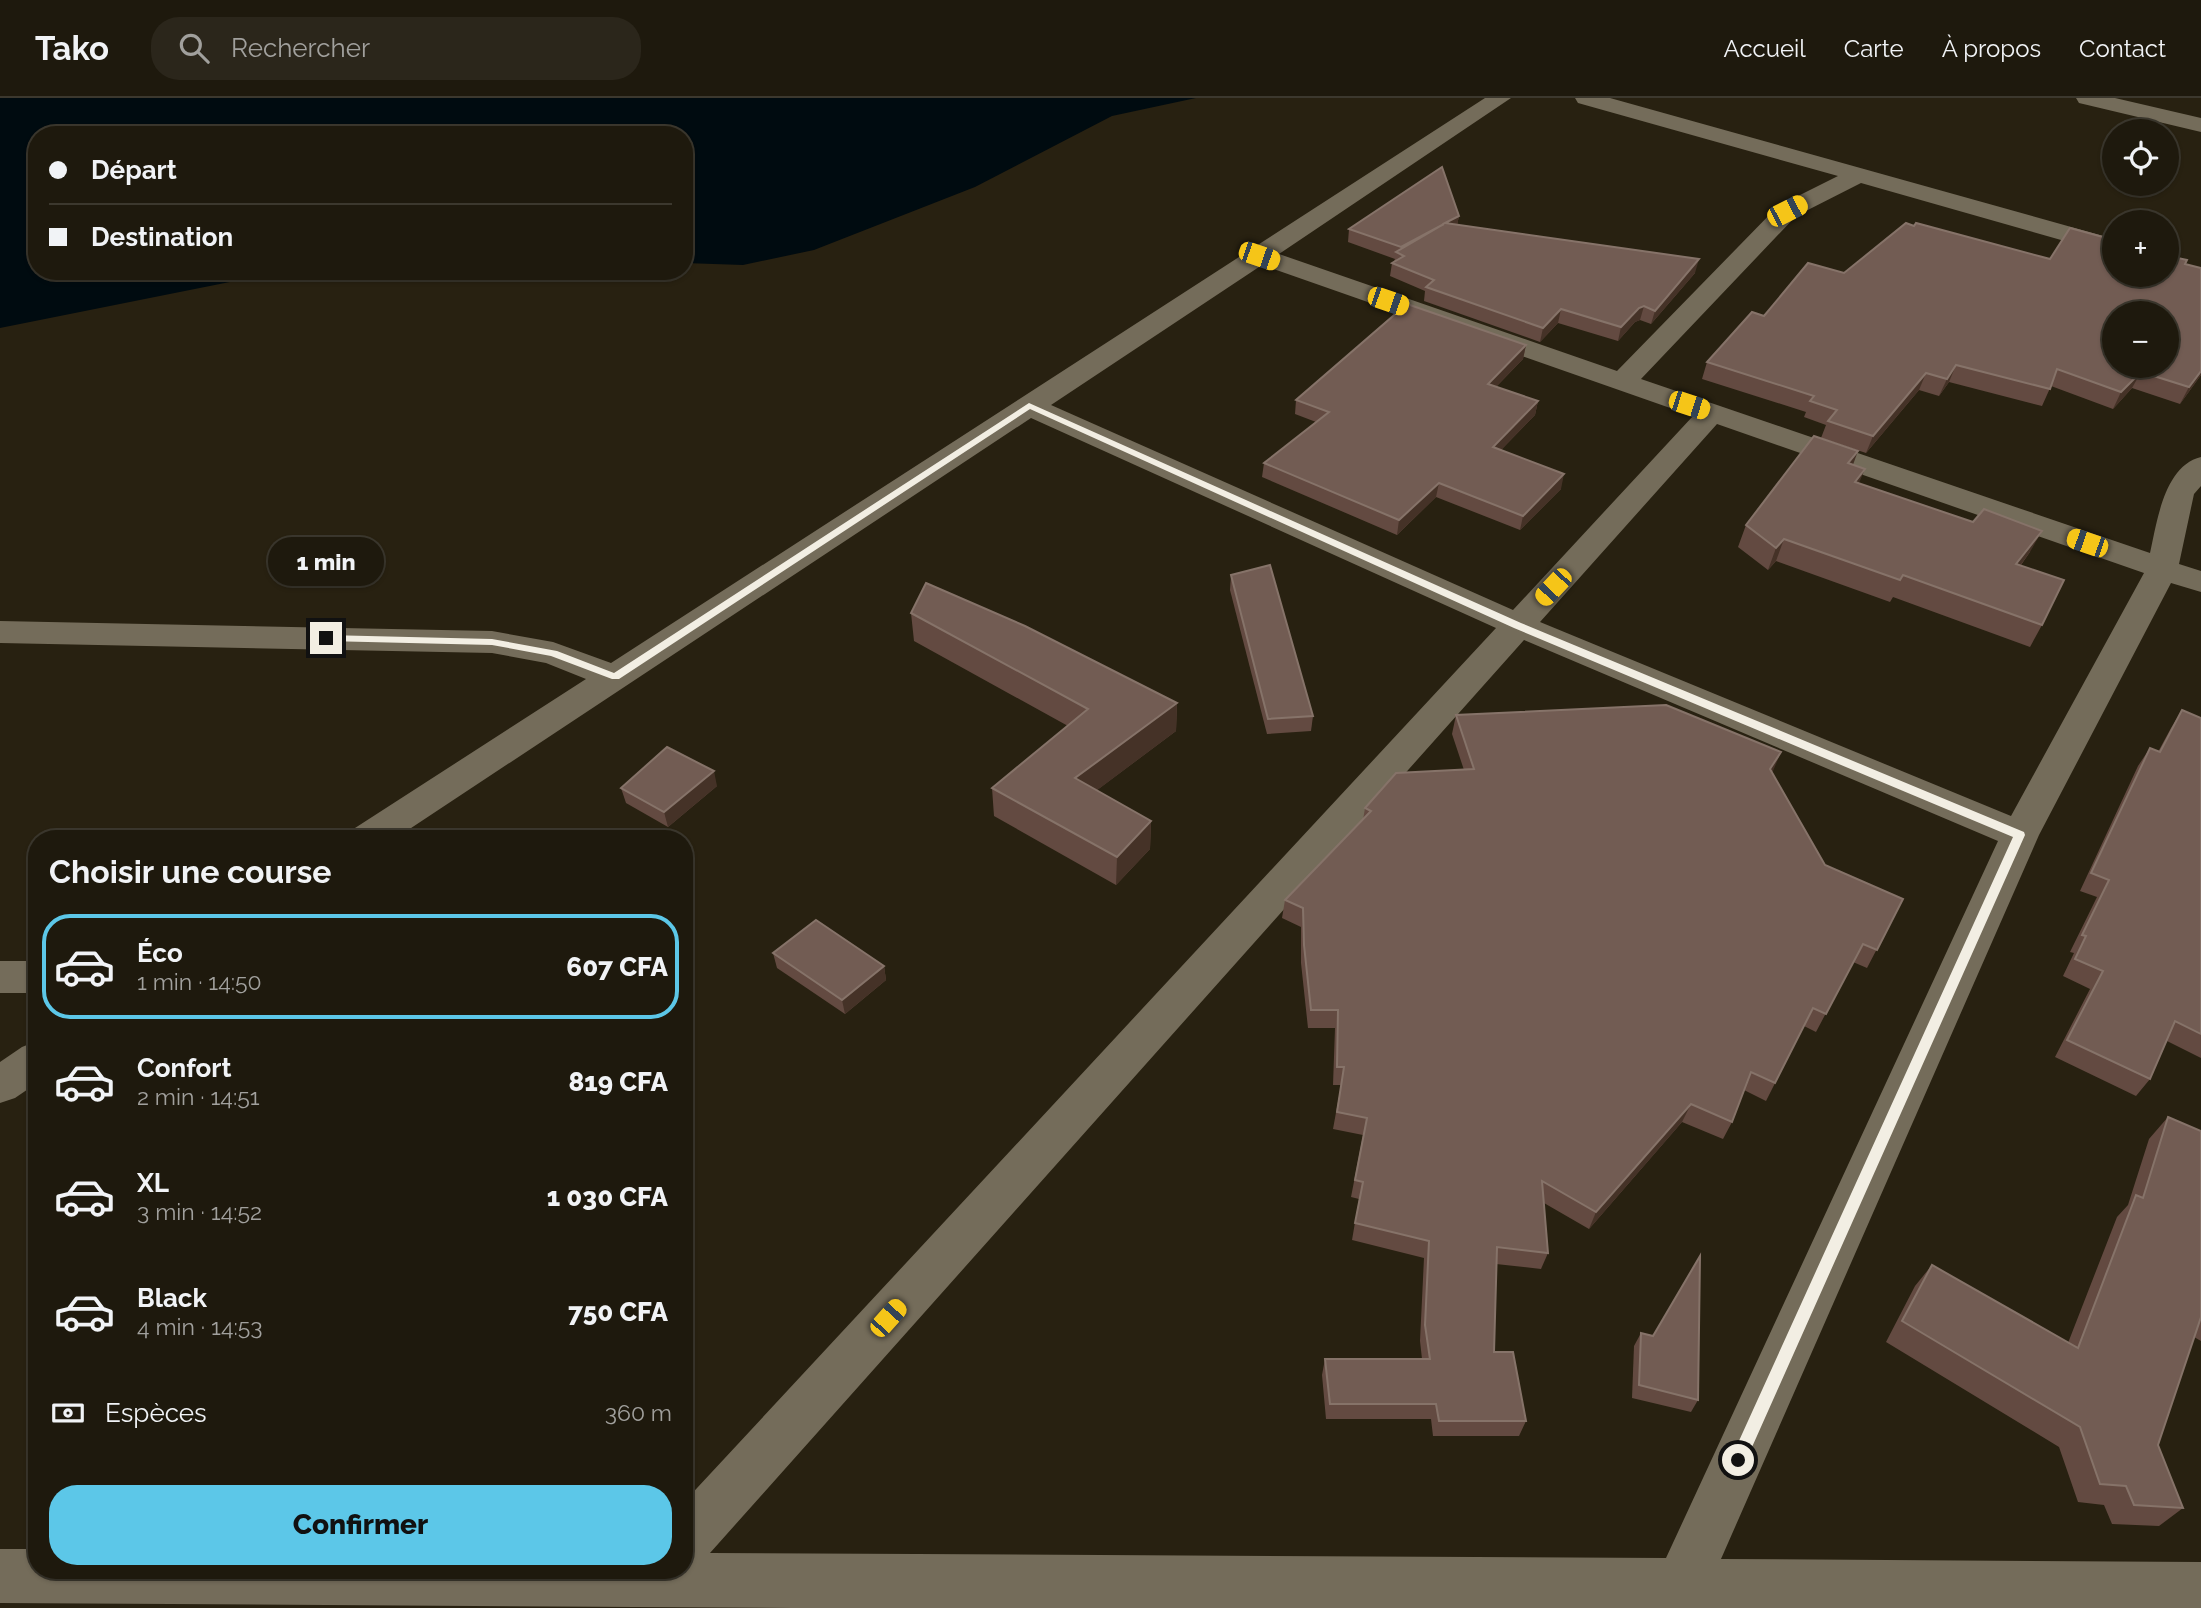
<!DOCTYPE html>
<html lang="fr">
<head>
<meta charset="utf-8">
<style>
	:root { --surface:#1e190d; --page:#2b261b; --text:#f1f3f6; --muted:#a1a09d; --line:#3c382e; --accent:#5cc7e8 }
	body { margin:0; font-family:Raleway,sans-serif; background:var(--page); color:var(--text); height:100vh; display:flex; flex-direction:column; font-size:26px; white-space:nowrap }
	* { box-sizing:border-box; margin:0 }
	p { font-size:23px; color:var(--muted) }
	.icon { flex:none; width:38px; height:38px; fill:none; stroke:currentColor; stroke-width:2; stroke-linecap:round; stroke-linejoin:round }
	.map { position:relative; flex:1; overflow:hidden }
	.details { position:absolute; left:28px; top:732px; width:665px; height:749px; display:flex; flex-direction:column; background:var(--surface); border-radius:28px; box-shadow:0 2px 5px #0004,0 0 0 2px var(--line) }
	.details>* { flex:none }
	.top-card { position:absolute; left:28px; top:28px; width:665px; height:154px; border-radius:28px; box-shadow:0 2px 5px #0004,0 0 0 2px var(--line); display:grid; align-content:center; height:154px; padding:0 21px; background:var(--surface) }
	.fabs { position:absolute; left:2102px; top:21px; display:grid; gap:14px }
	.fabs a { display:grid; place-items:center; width:77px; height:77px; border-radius:50%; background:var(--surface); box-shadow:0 2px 5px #0004,0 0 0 2px var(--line); font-size:35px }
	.end { position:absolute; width:32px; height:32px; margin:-16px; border:9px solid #f2eee3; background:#111; box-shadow:0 0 0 4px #111 }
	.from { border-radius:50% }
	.bubble { position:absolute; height:49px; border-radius:24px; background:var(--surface); box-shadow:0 2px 5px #0004,0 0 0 2px var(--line); font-size:23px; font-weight:800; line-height:49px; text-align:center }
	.car { position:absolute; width:21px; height:42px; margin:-21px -10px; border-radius:9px; box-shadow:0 0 5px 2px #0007; background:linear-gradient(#f5c518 24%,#345 0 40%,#f5c518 0 76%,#345 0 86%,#f5c518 0) }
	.top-card b { display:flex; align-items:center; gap:24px; height:66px; font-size:26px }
	.top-card b+b { border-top:2px solid var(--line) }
	.top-card i { width:18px; height:18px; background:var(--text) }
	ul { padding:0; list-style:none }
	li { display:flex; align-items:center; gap:21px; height:105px; margin:0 14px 10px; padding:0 7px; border:4px solid transparent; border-radius:28px }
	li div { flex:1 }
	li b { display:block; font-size:26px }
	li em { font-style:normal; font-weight:800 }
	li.active { border-color:var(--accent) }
	li>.icon { width:63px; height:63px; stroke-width:1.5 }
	h2 { padding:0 21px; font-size:32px; line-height:84px }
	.pay { display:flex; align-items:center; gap:18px; height:77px; padding:0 21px; font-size:26px }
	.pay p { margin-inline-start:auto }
	.primary-button { display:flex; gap:14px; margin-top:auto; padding:14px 21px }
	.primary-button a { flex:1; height:80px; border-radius:28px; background:var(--accent); color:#111; font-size:28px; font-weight:800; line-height:80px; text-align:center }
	header { display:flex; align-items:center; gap:42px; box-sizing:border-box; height:98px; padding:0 35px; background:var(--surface); border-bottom:2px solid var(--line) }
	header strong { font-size:33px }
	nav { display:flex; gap:38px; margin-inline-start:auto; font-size:24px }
	.search { width:490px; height:63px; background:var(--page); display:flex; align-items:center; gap:18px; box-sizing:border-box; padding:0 24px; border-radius:28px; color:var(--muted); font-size:26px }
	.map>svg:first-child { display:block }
	.water { fill:#000b10 }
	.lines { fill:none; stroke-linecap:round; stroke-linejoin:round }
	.minor { fill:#746c5a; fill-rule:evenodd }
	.wall { fill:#634a41 }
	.shaded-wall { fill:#453227 }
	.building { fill:#725c53; stroke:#867369; stroke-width:2; fill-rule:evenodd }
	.route { fill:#f2eee3 }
</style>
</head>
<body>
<header>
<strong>Tako</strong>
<div class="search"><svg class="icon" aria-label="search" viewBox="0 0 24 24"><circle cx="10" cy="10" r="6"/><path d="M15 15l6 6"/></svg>Rechercher</div>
<nav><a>Accueil</a><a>Carte</a><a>À propos</a><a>Contact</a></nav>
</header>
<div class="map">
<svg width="2201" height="1510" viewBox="0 0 2201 1510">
	<rect width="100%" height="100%" fill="#282111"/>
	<path class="water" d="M0,0H1196L1112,18L975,89L814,152L743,167L684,165V37H37V173H285L0,230Z"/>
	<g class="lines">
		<g class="minor">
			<path d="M1485,0H1511L1279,156L1617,273L1778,108L1838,78L1578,5L1575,0H1610L2114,141V157L1861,85L1796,118L1641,281L2150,455C2157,424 2164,368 2201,359V388L2194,396L2179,466L2201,473V494L2171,485L2039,737L1721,1461L2201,1464V1510H794L0,1505V1451H37V1472H684V1404L1496,530L1031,320L396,740H349L355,730L586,581L546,565L492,555L0,545V523L492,533L553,544L611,565ZM1262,167L1693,318L1513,512L1051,307ZM1717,326L2144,475L2011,718L1540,524ZM1524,542L1998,743L1666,1460L710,1455Z"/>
			<path d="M2076,0H2115L2201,20V34L2079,5Z"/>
			<rect x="0" y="863" width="37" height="32"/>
			<path d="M37,943V985L15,1000L0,1005V964L22,949Z"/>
		</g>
	</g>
	<g class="wall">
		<path d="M1459,118L1457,127L1695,175L1651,226L1640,222L1635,224L1618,243L1558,225L1540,244L1424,203L1425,193L1390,178L1392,165L1394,163L1395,161L1348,144L1349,131Z"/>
		<path d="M2173,159L2185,166L2201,277L2180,306L2132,290L2113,311L2051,288L2042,308L1949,284L1939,298L1919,292L1866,355L1821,340L1826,327L1804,319L1806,314L1702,281L1707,264L1764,218L1844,175L2050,161Z"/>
		<path d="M1526,247L1523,261L1496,289L1538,303L1535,317L1501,352L1561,391L1520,432L1436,399L1397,437L1262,379L1264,365L1316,324L1295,316L1296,302Z"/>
		<path d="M1853,367L1859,385L2030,454L2021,467L2042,527L2030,549L1893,499L1890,504L1776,463L1768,472L1738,449L1746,427Z"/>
		<path d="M1231,477L1313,618L1311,633L1267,636L1230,492Z"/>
		<path d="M911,515L1177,605L1176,633L1097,692L1151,723L1150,751L1116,787L994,718L992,690L1068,628L914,543Z"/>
		<path d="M2182,612L2201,620V960L2167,943L2150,981L2136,998L2055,959L2090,891L2063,878L2074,855L2070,854L2097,799L2080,793L2138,668L2150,650L2158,654L2171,630Z"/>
		<path d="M1456,617L1772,675L1825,767L1903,801L1867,870L1853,864L1816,934L1804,928L1766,1003L1744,992L1732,1024L1723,1041L1682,1024L1589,1131L1544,1105L1548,1155L1541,1171L1496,1166L1494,1254L1526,1323L1519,1338H1433L1431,1321H1326L1322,1277L1325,1261H1422L1420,1243L1424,1160L1352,1142L1359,1101L1351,1099L1363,1037L1333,1031L1341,987H1333L1335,930H1308L1301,865V829L1282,820L1285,802L1363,722L1365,710L1464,672L1452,636Z"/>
		<path d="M717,688L668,729L626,705L621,690Z"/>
		<path d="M773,855L884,868L886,882L845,916L777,870Z"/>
		<path d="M2168,1019L2201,1033V1243L2194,1239L2158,1347L2183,1410L2159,1428L2112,1426L2104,1407L2078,1404L2059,1349L1886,1244L1915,1188L1932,1167L2068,1245L2117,1119L2128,1107L2149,1041Z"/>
		<path d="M1641,1235L1698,1302L1691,1314L1632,1300L1634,1248Z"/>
	</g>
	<g class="shaded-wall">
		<path d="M1459,118L1456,132L1445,125Z"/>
		<path d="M1699,161L1695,175L1651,226L1655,213Z"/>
		<path d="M1644,208L1640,222L1635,224L1618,243L1621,229L1639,210Z"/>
		<path d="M1561,211L1558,225L1540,244L1543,230Z"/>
		<path d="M1526,247L1523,261L1485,300L1488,286Z"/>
		<path d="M1956,267L1949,284L1939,298L1947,281Z"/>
		<path d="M2201,273V277L2180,306L2189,289Z"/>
		<path d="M2141,274L2132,290L2113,311L2121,294Z"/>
		<path d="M1926,275L1919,292L1866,355L1873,338Z"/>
		<path d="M1538,303L1535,317L1490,363L1493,349Z"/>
		<path d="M1858,353L1850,375L1848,365Z"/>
		<path d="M1865,371L1856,392L1855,384Z"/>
		<path d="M1564,376L1561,391L1520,432L1523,418Z"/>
		<path d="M1439,385L1436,399L1397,437L1399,422Z"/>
		<path d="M2042,433L2030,454L2005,488L2016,466Z"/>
		<path d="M1784,441L1776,463L1768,472L1776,450Z"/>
		<path d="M1177,605L1176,633L1076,708L1075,680Z"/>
		<path d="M1781,654L1773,673L1763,690L1770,671Z"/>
		<path d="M714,673L717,688L668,729L664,714Z"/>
		<path d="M1151,723L1150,751L1116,787L1117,759Z"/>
		<path d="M884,868L886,882L845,916L842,902Z"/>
		<path d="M1691,1006L1682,1024L1589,1131L1596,1114Z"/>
	</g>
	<g class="building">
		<path d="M1442,69L1459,118L1445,125L1699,161L1655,213L1644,208L1639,210L1621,229L1561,211L1543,230L1426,189L1434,182L1392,165L1404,158L1396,154L1444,126L1401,149L1349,131Z"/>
		<path d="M1906,125L1914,128L1916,125L2050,161L2070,130L2114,142V177H2166V152L2171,154L2173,159L2187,162L2185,166L2201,170V273L2189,289L2141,274L2121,294L2057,271L2050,291L1956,267L1947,281L1926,275L1873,338L1828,323L1837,312L1810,303L1814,298L1707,264L1752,214L1764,218L1808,165L1844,175ZM2114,215H2166V268H2114Z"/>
		<path d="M1407,206L1526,247L1488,286L1538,303L1493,349L1564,376L1523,418L1439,385L1399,422L1264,365L1329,314L1296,302Z"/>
		<path d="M1814,338L1858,353L1848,365L1865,371L1855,384L1973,424L1984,411L2042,433L2016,466L2064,482L2042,527L1903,477L1900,482L1784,441L1776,450L1746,427Z"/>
		<path d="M1270,467L1313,618L1268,621L1231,477Z"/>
		<path d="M926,485L1025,528L1177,605L1075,680L1151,723L1117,759L992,690L1088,611L911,515Z"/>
		<path d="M1666,607L1781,654L1770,671L1825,767L1903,801L1877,852L1863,846L1826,916L1813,910L1775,985L1751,974L1732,1024L1691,1006L1596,1114L1542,1083L1548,1155L1497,1149L1494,1254H1513L1526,1323H1439L1436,1306H1330L1325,1261H1430L1425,1227L1429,1143L1355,1125L1363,1084L1355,1082L1367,1020L1337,1014L1344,969H1337L1338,912H1311L1304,847L1303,810L1285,802L1371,713L1365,710L1396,675L1474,671L1456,617Z"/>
		<path d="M2182,612L2201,620V936L2175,923L2150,981L2067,942L2103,873L2075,861L2086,838L2082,837L2109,782L2091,775L2150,650L2160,654Z"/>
		<path d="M667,649L714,673L664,714L621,690Z"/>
		<path d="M816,822L884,868L842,902L773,855Z"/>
		<path d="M2168,1019L2201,1033V1219L2158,1347L2183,1410L2134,1407L2126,1388L2100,1386L2080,1329L1902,1223L1932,1167L2078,1250L2136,1097L2143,1100Z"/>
		<path d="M1700,1158L1698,1302L1639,1287L1641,1235L1653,1238Z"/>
	</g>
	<path class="route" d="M1029,305L1521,525L2024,734L2025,737L1744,1367L1738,1369L1733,1367L1731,1362L1733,1356L2013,739L1514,530L1030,311L619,581H612L551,558L492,547L326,543L321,540L326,537L492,541L557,553L614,575Z"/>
</svg>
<div class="fabs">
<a><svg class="icon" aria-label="locate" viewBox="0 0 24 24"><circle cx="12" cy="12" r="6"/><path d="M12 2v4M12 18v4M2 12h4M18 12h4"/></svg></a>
<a>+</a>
<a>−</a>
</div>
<i class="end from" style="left:1738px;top:1362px"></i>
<i class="end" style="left:326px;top:540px"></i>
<div class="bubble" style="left:268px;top:439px;width:116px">1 min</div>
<i class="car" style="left:1787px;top:113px;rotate:63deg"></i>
<i class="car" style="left:1259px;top:158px;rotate:109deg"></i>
<i class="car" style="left:1388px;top:203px;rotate:109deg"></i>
<i class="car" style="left:1689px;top:307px;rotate:108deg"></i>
<i class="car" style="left:2087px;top:445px;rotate:289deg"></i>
<i class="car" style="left:1553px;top:489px;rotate:223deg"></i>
<i class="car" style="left:888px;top:1220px;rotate:42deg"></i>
<div class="top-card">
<b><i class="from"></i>Départ</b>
<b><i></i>Destination</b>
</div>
<section class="details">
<h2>Choisir une course</h2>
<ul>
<li class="active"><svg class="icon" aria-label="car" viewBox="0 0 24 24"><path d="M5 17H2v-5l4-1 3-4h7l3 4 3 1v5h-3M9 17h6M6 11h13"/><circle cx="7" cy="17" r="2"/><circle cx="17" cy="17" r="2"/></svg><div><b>Éco</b><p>1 min · 14:50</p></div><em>607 CFA</em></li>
<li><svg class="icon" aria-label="car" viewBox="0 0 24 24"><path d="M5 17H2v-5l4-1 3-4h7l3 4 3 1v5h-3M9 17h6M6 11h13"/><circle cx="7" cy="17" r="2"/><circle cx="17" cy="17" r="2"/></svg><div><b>Confort</b><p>2 min · 14:51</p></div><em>819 CFA</em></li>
<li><svg class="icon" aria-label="car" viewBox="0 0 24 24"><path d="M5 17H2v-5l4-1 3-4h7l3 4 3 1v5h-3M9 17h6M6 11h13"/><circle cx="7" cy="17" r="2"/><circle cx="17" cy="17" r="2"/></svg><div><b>XL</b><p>3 min · 14:52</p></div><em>1 030 CFA</em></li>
<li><svg class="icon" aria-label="car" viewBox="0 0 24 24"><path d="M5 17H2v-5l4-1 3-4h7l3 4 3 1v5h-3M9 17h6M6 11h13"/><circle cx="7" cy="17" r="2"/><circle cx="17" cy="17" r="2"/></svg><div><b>Black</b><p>4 min · 14:53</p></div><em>750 CFA</em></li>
</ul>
<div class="pay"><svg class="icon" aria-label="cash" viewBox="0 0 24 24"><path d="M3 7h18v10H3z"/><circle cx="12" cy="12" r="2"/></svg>Espèces<p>360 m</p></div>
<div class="primary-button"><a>Confirmer</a></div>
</section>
</div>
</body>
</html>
